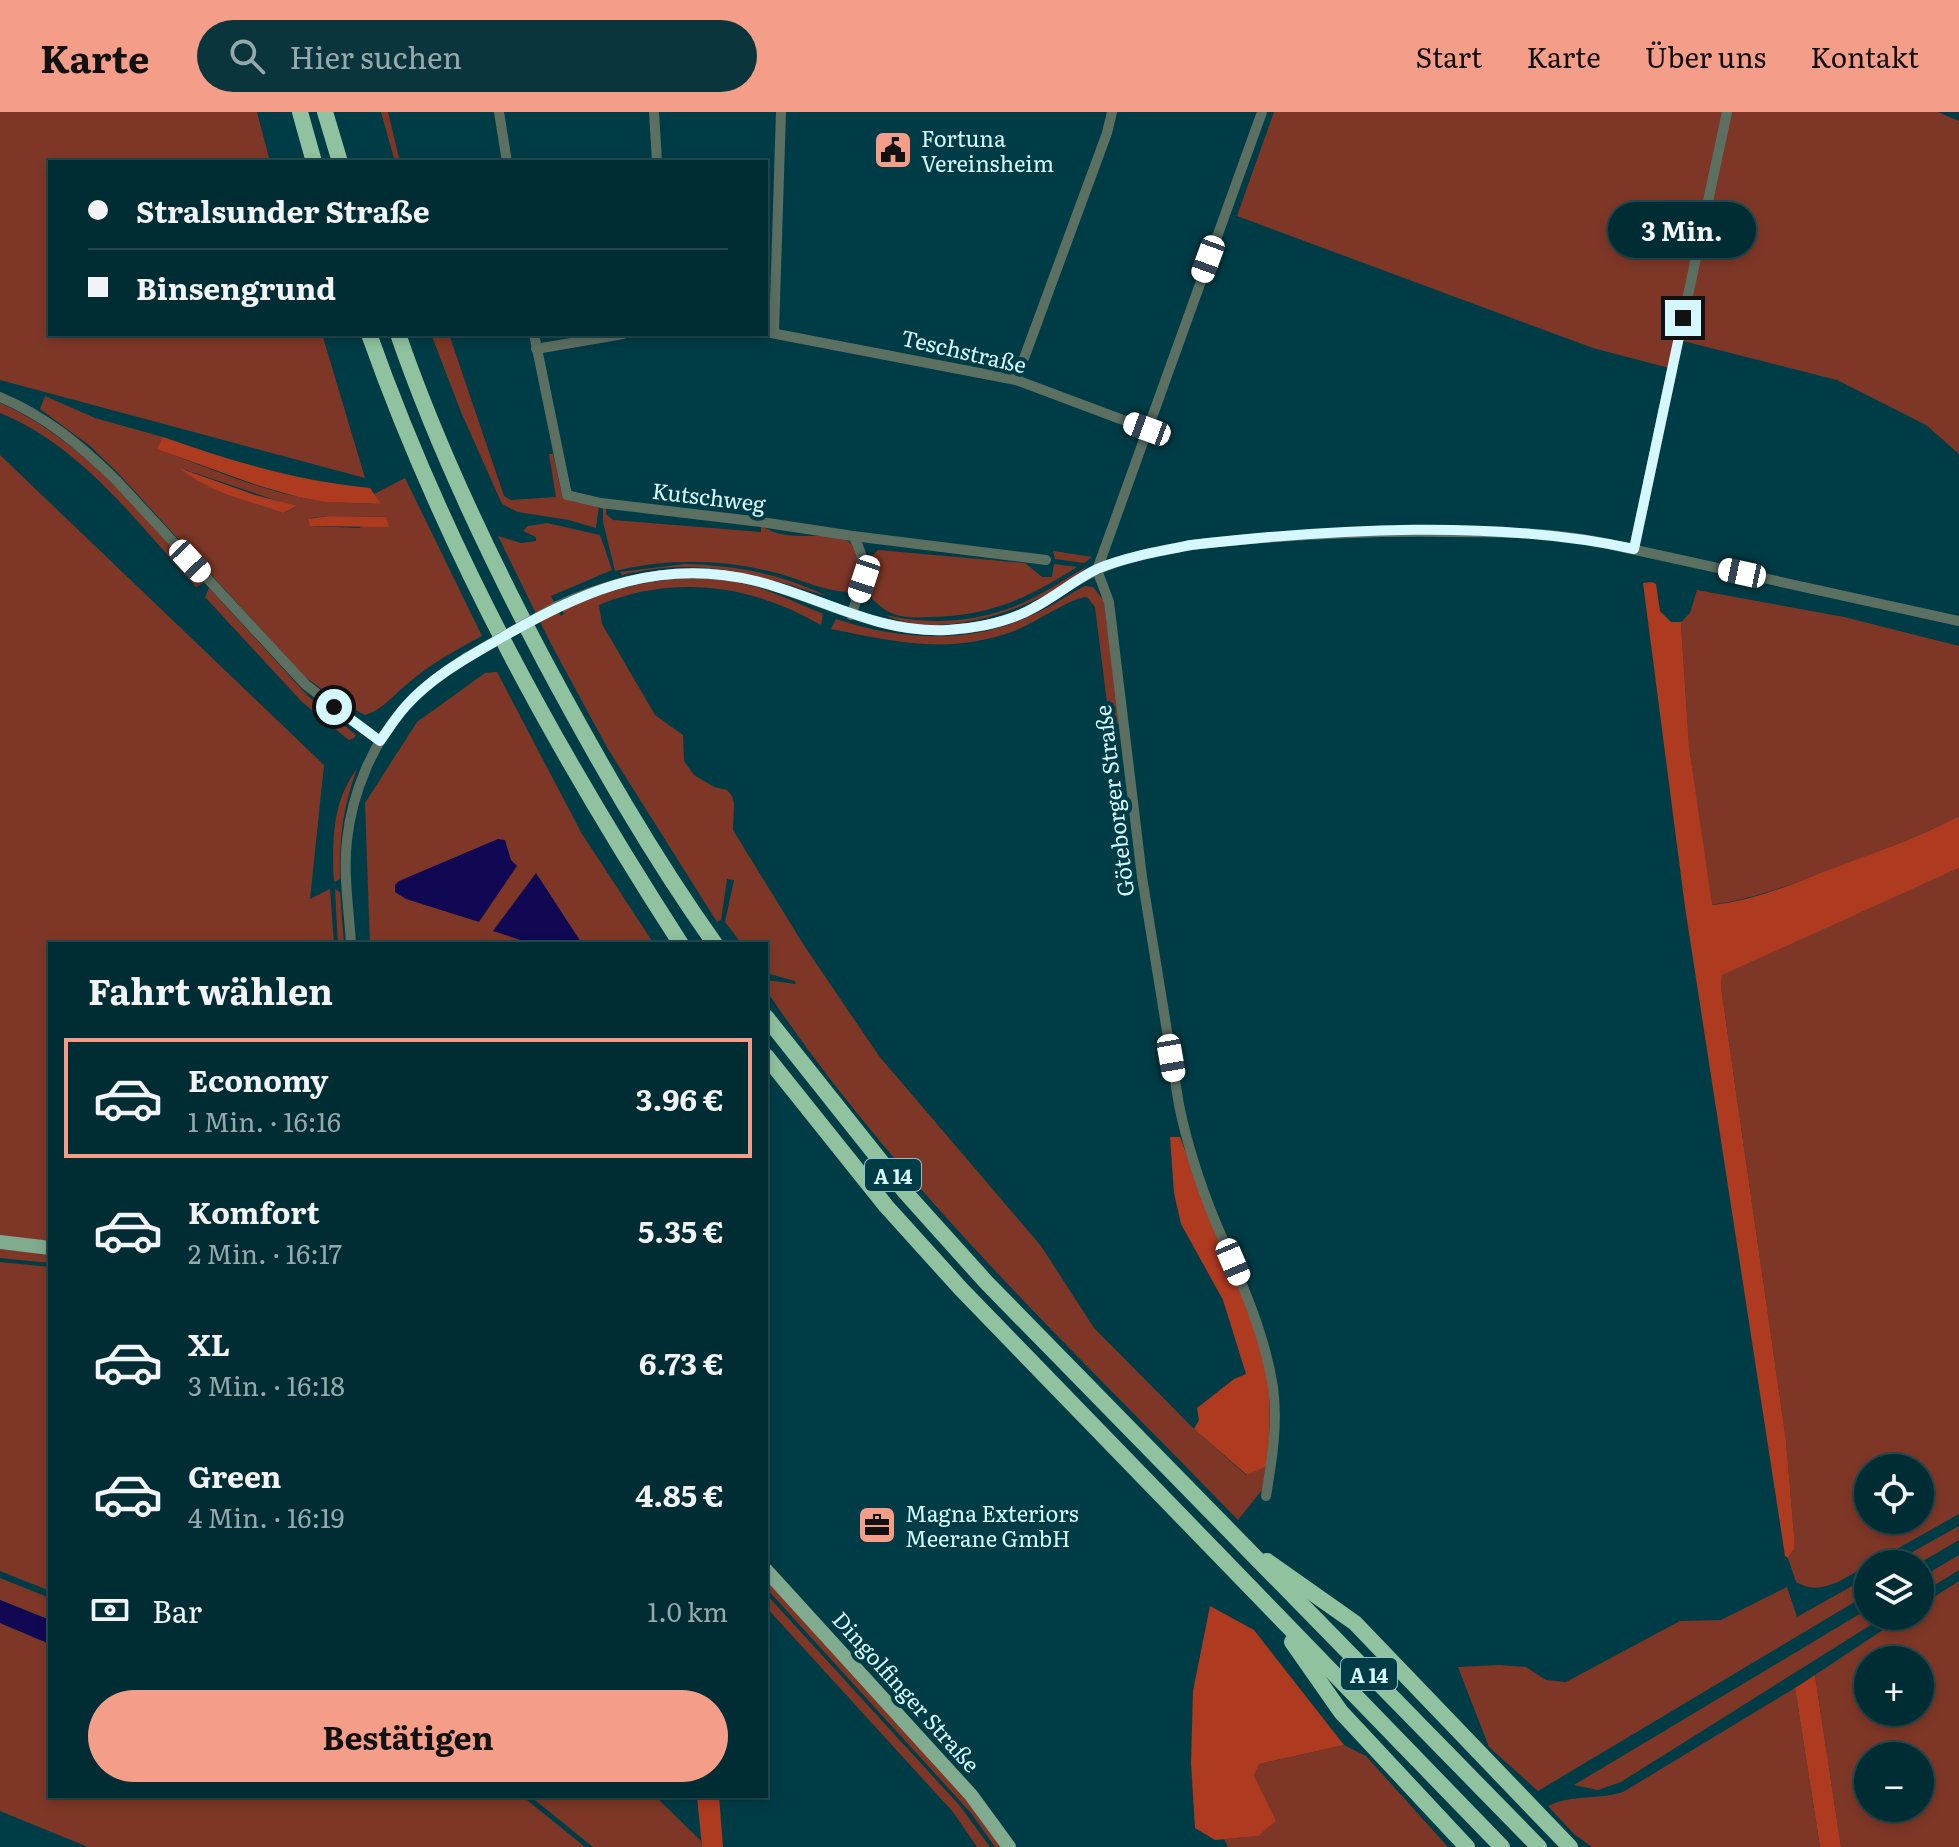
<!DOCTYPE html>
<html lang="de">
<head>
<meta charset="utf-8">
<style>
	:root { --surface:#002d34; --page:#0a353c; --text:#f1f3f6; --muted:#95a8ac; --line:#22494f; --accent:#f49e89 }
	body { margin:0; font-family:Literata,serif; background:var(--page); color:var(--text); height:100vh; display:flex; flex-direction:column; font-size:30px; white-space:nowrap }
	* { box-sizing:border-box; margin:0 }
	p { font-size:26px; color:var(--muted) }
	.icon { flex:none; width:44px; height:44px; fill:none; stroke:currentColor; stroke-width:2; stroke-linecap:round; stroke-linejoin:round }
	.map { position:relative; flex:1; overflow:hidden }
	.panel { position:absolute; left:48px; top:830px; width:720px; height:856px; display:flex; flex-direction:column; background:var(--surface); border-radius:0px; box-shadow:0 4px 12px #0003,0 0 0 2px var(--line) }
	.panel>* { flex:none }
	.banner { position:absolute; left:48px; top:48px; width:720px; height:176px; border-radius:0px; box-shadow:0 4px 12px #0003,0 0 0 2px var(--line); display:grid; align-content:center; height:176px; padding:0 40px; background:var(--surface) }
	.fabs { position:absolute; left:1854px; top:1342px; display:grid; gap:16px }
	.fabs a { display:grid; place-items:center; width:80px; height:80px; border-radius:50%; background:var(--surface); box-shadow:0 4px 12px #0003,0 0 0 2px var(--line); font-size:40px }
	.end { position:absolute; width:36px; height:36px; margin:-18px; border:10px solid #d5f7ff; background:#111; box-shadow:0 0 0 4px #111 }
	.from { border-radius:50% }
	.bubble { position:absolute; height:56px; border-radius:28px; background:var(--surface); box-shadow:0 4px 12px #0003,0 0 0 2px var(--line); font-size:26px; font-weight:700; line-height:56px; text-align:center }
	.car { position:absolute; width:24px; height:48px; margin:-24px -12px; border-radius:10px; box-shadow:0 0 6px 2px #0007; background:linear-gradient(#fff 24%,#345 0 40%,#fff 0 76%,#345 0 86%,#fff 0) }
	.banner b { display:flex; align-items:center; gap:28px; height:76px; font-size:30px }
	.banner b+b { border-top:2px solid var(--line) }
	.banner i { width:20px; height:20px; background:var(--text) }
	ul { padding:0; list-style:none }
	li { display:flex; align-items:center; gap:24px; height:120px; margin:0 16px 12px; padding:0 24px; border:4px solid transparent; border-radius:0px }
	li div { flex:1 }
	li b { display:block; font-size:30px }
	li em { font-style:normal; font-weight:700 }
	li.active { border-color:var(--accent) }
	li>.icon { width:72px; height:72px; stroke-width:1.5 }
	h2 { padding:0 40px; font-size:36px; line-height:96px }
	.pay { display:flex; align-items:center; gap:20px; height:88px; padding:0 40px; font-size:30px }
	.pay p { margin-inline-start:auto }
	.button { display:flex; gap:16px; margin-top:auto; padding:16px 40px }
	.button a { flex:1; height:92px; border-radius:48px; background:var(--accent); color:#111; font-size:32px; font-weight:700; line-height:92px; text-align:center }
	header { display:flex; align-items:center; gap:48px; box-sizing:border-box; height:112px; padding:0 40px; background:var(--accent); color:#111 }
	header strong { font-size:38px }
	nav { display:flex; gap:44px; margin-inline-start:auto; font-size:28px }
	.search { width:560px; height:72px; background:var(--page); display:flex; align-items:center; gap:20px; box-sizing:border-box; padding:0 28px; border-radius:44px; color:var(--muted); font-size:30px }
	.map>svg:first-child { display:block }
	.green { fill:#7e3727; fill-rule:evenodd }
	.forest { fill:#ae3a20 }
	.water { fill:#100853 }
	.lines { fill:none; stroke-linecap:round; stroke-linejoin:round }
	.minor { stroke:#5c7062; stroke-width:10 }
	.major { stroke:#81ab8e; stroke-width:14 }
	.highway { stroke:#90c29f; stroke-width:16 }
	.minor-bridge { stroke:#5c7062; stroke-width:10 }
	.route { stroke:#d5f7ff; stroke-width:10 }
	.labels { text-anchor:middle; dominant-baseline:central; stroke-width:8; stroke-linejoin:round; paint-order:stroke }
	.shield { fill:#003c46; stroke:#95bfc8; stroke-width:2 }
	.shield-label { font-size:20px; font-weight:bold; fill:#d5f7ff }
	.poi-label { font-size:22px; fill:#d5f7ff; stroke:#003c46; text-anchor:start }
	.street-label { font-size:22px; fill:#d5f7ff; stroke:#003c46 }
</style>
</head>
<body>
<header>
<strong>Karte</strong>
<div class="search"><svg class="icon" aria-label="search" viewBox="0 0 24 24"><circle cx="10" cy="10" r="6"/><path d="M15 15l6 6"/></svg>Hier suchen</div>
<nav><a>Start</a><a>Karte</a><a>Über uns</a><a>Kontakt</a></nav>
</header>
<div class="map">
<svg width="1959" height="1735" viewBox="0 0 1959 1735">
	<rect width="100%" height="100%" fill="#003c46"/>
	<g class="green">
		<path d="M0,0H257L270,50H50V222H322L365,366L0,268Z"/>
		<path d="M381,0H388L400,50H395Z"/>
		<path d="M1274,0H1938L1959,9V342L1926,313L1837,268L1683,229L1669,256L1593,236L1237,104Z"/>
		<path d="M431,222H449L504,384L511,388L556,385L549,342H553L562,384L574,390L599,393L596,416L569,408L518,400L502,392L461,300Z"/>
		<path d="M45,284L95,306L163,325L158,337C204,354 251,375 299,385C326,391 353,391 380,392L374,382L405,366L482,524C456,538 428,553 406,573C391,585 384,597 365,603L337,588L305,565L117,360L90,334L40,297ZM183,357L296,395L283,401L237,386ZM329,404L386,405L359,416L310,414L311,406Z"/>
		<path d="M0,291C85,328 143,405 204,471L196,475C138,412 82,334 0,301Z"/>
		<path d="M0,343L324,653L310,787L330,777L334,832H50V1130L0,1125Z"/>
		<path d="M603,394H606V402L613,408L761,420V413C781,429 811,422 835,425C865,428 861,462 849,480C823,479 802,468 777,461C723,447 670,446 615,459L603,410Z"/>
		<path d="M547,411L600,423L612,458L551,484L561,504L564,502L562,498C624,470 693,456 760,476C781,483 802,493 823,502L821,513C752,473 675,462 599,493L602,512L655,603L683,623L684,649L694,663L714,675L727,678L732,684L734,691L733,718L805,835L879,944L1041,1134L1094,1216L1194,1317L1246,1363L1268,1354L1262,1378L1238,1408C1074,1238 898,1075 766,878V868L796,872L795,869L766,861V832H742L725,810L734,768L727,767L721,808L717,810L608,637L551,532L498,424L521,431L536,429V425L523,419L528,414Z"/>
		<path d="M878,438L1025,451L1042,465H1052L1054,452L1077,455C1028,486 990,504 931,505C917,506 900,506 887,499C882,496 877,491 872,487L870,446Z"/>
		<path d="M1053,439L1092,445L1084,451L1055,447Z"/>
		<path d="M684,452C734,453 782,462 827,484C752,462 702,444 622,463L620,460Z"/>
		<path d="M1088,454C1042,495 944,531 885,503C932,514 983,510 1027,489C1048,479 1068,465 1088,454Z"/>
		<path d="M1085,474L1093,475L1104,489L1120,611L1110,614L1095,495L1087,485C1072,485 1033,512 1014,519C948,543 896,530 831,517L836,507C899,528 968,533 1030,504C1049,496 1066,484 1085,474Z"/>
		<path d="M209,476L308,584L356,623L354,626L349,628L302,590L205,485Z"/>
		<path d="M1697,478L1844,505L1959,534V704C1921,724 1880,739 1840,754C1797,770 1757,787 1711,793L1689,634L1681,510L1690,501Z"/>
		<path d="M497,560L582,722L654,832H370L365,691L417,610L485,561Z"/>
		<path d="M357,657C343,694 339,728 340,767L334,770C332,730 332,689 357,657Z"/>
		<path d="M1959,756V1402L1838,1470C1822,1476 1811,1479 1796,1470L1788,1446L1794,1437V1423L1786,1328L1721,875L1722,862ZM1868,1356H1920V1408H1868Z"/>
		<path d="M335,777L340,780L344,832H338Z"/>
		<path d="M0,1137L50,1142V1151L0,1146Z"/>
		<path d="M0,1150L50,1155V1479L0,1459Z"/>
		<path d="M1959,1414V1428L1918,1452H1891Z"/>
		<path d="M1959,1443V1458L1920,1482V1466Z"/>
		<path d="M1868,1465V1482L1538,1679L1489,1635L1458,1555L1499,1553L1526,1555L1546,1568L1566,1570L1680,1509L1721,1508L1787,1475L1797,1505Z"/>
		<path d="M0,1466L50,1486V1508L0,1488Z"/>
		<path d="M766,1468L971,1692L1002,1735H995L971,1701L766,1476Z"/>
		<path d="M1959,1469V1735H1841L1815,1563L1904,1504H1920V1494ZM1868,1548H1920V1600H1868ZM1868,1644H1920V1696H1868Z"/>
		<path d="M766,1482L960,1694L990,1735H977L953,1700L766,1495Z"/>
		<path d="M1868,1497V1504H1885L1621,1670L1598,1678L1574,1673Z"/>
		<path d="M0,1511L50,1532V1684H522L585,1735H88L0,1699Z"/>
		<path d="M1795,1576L1820,1735H1592L1574,1722L1548,1694C1572,1682 1598,1688 1623,1680Z"/>
		<path d="M1344,1633L1366,1644L1448,1735H1228L1224,1727L1258,1724L1254,1664L1259,1652Z"/>
		<path d="M530,1684H655L701,1729L702,1735H593Z"/>
	</g>
	<g class="forest">
		<path d="M163,325C231,349 297,369 370,376L381,392L326,390L298,385L257,373L157,337Z"/>
		<path d="M179,356L255,383L297,394L283,401C248,389 209,380 179,356Z"/>
		<path d="M329,404L386,405L389,415L310,414L308,407Z"/>
		<path d="M1652,470L1656,472L1660,499L1671,510H1681L1689,634L1712,793C1755,789 1794,771 1834,756C1876,740 1920,725 1959,704V756L1722,863L1721,875L1786,1328L1794,1423V1437L1788,1446L1785,1444L1685,795L1643,471Z"/>
		<path d="M1170,1025H1180C1205,1096 1243,1164 1262,1237C1272,1276 1270,1314 1268,1354L1247,1363L1194,1317L1199,1308L1197,1296L1234,1267L1246,1262L1223,1188L1181,1112L1174,1081Z"/>
		<path d="M1210,1494L1254,1518L1344,1633L1259,1652L1254,1664L1276,1709L1258,1724L1215,1728L1195,1716L1191,1651L1193,1579Z"/>
		<path d="M1815,1563L1841,1735H1820L1795,1576Z"/>
		<path d="M697,1684H719L723,1735H702Z"/>
	</g>
	<g class="water">
		<path d="M498,727L505,728L511,748L517,754L479,810L406,787L395,780V773L399,769Z"/>
		<path d="M536,761L579,827L581,832H533L493,819Z"/>
		<path d="M0,1488L50,1508V1532L0,1511Z"/>
	</g>
	<g class="lines">
		<g class="minor">
			<path d="M499,0L507,50"/>
			<path d="M654,0L657,50"/>
			<path d="M1262,0L1097,458L1109,490L1142,765L1179,993C1187,1032 1200,1072 1215,1109C1238,1163 1264,1217 1273,1275C1278,1312 1272,1348 1266,1384"/>
			<path d="M766,220L1016,268L1147,317"/>
			<path d="M774,220L781,0"/>
			<path d="M534,222L567,383L601,391L761,410L853,424C871,455 863,471 851,503"/>
			<path d="M536,237L623,222"/>
			<path d="M1016,268L1107,21L1112,0"/>
			<path d="M0,285C46,304 81,334 116,368L306,573L380,629"/>
			<path d="M853,424L1046,448"/>
			<path d="M1634,437L1727,0"/>
			<path d="M557,494C620,465 690,451 759,470C822,487 878,521 946,518C975,517 1008,510 1034,496C1055,484 1075,468 1097,458C1125,445 1160,439 1191,433C1276,423 1361,419 1447,420C1498,420 1549,420 1599,430L1959,509"/>
			<path d="M351,832C349,798 343,762 347,728C352,681 373,630 405,595C423,575 445,560 467,545"/>
		</g>
		<g class="major">
			<path d="M0,1130L50,1136"/>
			<path d="M766,1458L971,1683L1009,1735"/>
		</g>
		<g class="highway">
			<path d="M300,0L314,50"/>
			<path d="M325,0L340,50"/>
			<path d="M369,222C446,439 557,640 681,832"/>
			<path d="M398,222C437,335 489,444 545,550C597,647 651,742 715,832"/>
			<path d="M766,905L906,1081L986,1170L1539,1735"/>
			<path d="M766,944L886,1094L961,1177L1502,1735"/>
			<path d="M1267,1449L1355,1511L1570,1735"/>
			<path d="M1292,1530L1341,1600L1467,1735"/>
		</g>
		<path class="minor-bridge" d="M467,545L557,494"/>
	</g>
	<g class="lines">
		<path class="route" d="M334,595L380,629C388,618 396,605 405,595C433,563 472,543 508,522C588,476 662,446 756,469C821,485 878,522 948,518C977,516 1010,510 1035,495C1056,484 1076,467 1097,457C1126,445 1160,439 1191,433C1331,417 1496,407 1634,437L1683,206"/>
	</g>
	<defs>
		<g id="civic-square" transform="scale(2)"><rect x="-9" y="-9" width="18" height="18" rx="4" fill="#f49e89" stroke="#003c46"/><path d="M-.6-6.5H3V-4.5H.6V-3L4-1V1h2V6H-6V1h2V-1L-.6-3ZM-1.2 2.5V6h2.4V2.5Z" fill="#111"/></g>
		<g id="office-square" transform="scale(2)"><rect x="-9" y="-9" width="18" height="18" rx="4" fill="#f49e89" stroke="#003c46"/><path d="M-6-3h4V-5.5h4V-3h4V5H-6ZM-1-4.5V-3h2v-1.5ZM-6 0V1H6V0Z" fill="#111"/></g>
	</defs>
	<g fill-rule="evenodd">
		<use href="#civic-square" x="893" y="38"/>
		<use href="#office-square" x="877" y="1413"/>
	</g>
	<g class="labels">
		<g class="shield">
			<rect x="865" y="1047" width="56" height="32" rx="6"/>
			<rect x="1341" y="1546" width="56" height="32" rx="6"/>
		</g>
		<g class="shield-label">
			<text x="893" y="1063">A 14</text>
			<text x="1369" y="1562">A 14</text>
		</g>
		<g class="poi-label">
			<text x="921" y="25">Fortuna<tspan x="921" dy="25">Vereinsheim</tspan></text>
			<text x="905" y="1400">Magna Exteriors<tspan x="905" dy="25">Meerane GmbH</tspan></text>
		</g>
		<g class="street-label">
			<text transform="translate(964 238) rotate(13)">Teschstraße</text>
			<text transform="translate(709 384) rotate(7)">Kutschweg</text>
			<text transform="translate(1113 689) rotate(-97)">Göteborger Straße</text>
			<text transform="translate(907 1579) rotate(48)">Dingolfinger Straße</text>
		</g>
	</g>
</svg>
<div class="fabs">
<a><svg class="icon" aria-label="locate" viewBox="0 0 24 24"><circle cx="12" cy="12" r="6"/><path d="M12 2v4M12 18v4M2 12h4M18 12h4"/></svg></a>
<a><svg class="icon" aria-label="layers" viewBox="0 0 24 24"><path d="M12 4l9 5-9 5-9-5zM3 14l9 5 9-5"/></svg></a>
<a>+</a>
<a>−</a>
</div>
<i class="end from" style="left:334px;top:595px"></i>
<i class="end" style="left:1683px;top:206px"></i>
<div class="bubble" style="left:1608px;top:90px;width:148px">3 Min.</div>
<i class="car" style="left:1208px;top:147px;rotate:200deg"></i>
<i class="car" style="left:1147px;top:317px;rotate:290deg"></i>
<i class="car" style="left:190px;top:449px;rotate:137deg"></i>
<i class="car" style="left:1742px;top:461px;rotate:282deg"></i>
<i class="car" style="left:864px;top:467px;rotate:198deg"></i>
<i class="car" style="left:1171px;top:946px;rotate:170deg"></i>
<i class="car" style="left:1233px;top:1150px;rotate:157deg"></i>
<div class="banner">
<b><i class="from"></i>Stralsunder Straße</b>
<b><i></i>Binsengrund</b>
</div>
<section class="panel">
<h2>Fahrt wählen</h2>
<ul>
<li class="active"><svg class="icon" aria-label="car" viewBox="0 0 24 24"><path d="M5 17H2v-5l4-1 3-4h7l3 4 3 1v5h-3M9 17h6M6 11h13"/><circle cx="7" cy="17" r="2"/><circle cx="17" cy="17" r="2"/></svg><div><b>Economy</b><p>1 Min. · 16:16</p></div><em>3.96 €</em></li>
<li><svg class="icon" aria-label="car" viewBox="0 0 24 24"><path d="M5 17H2v-5l4-1 3-4h7l3 4 3 1v5h-3M9 17h6M6 11h13"/><circle cx="7" cy="17" r="2"/><circle cx="17" cy="17" r="2"/></svg><div><b>Komfort</b><p>2 Min. · 16:17</p></div><em>5.35 €</em></li>
<li><svg class="icon" aria-label="car" viewBox="0 0 24 24"><path d="M5 17H2v-5l4-1 3-4h7l3 4 3 1v5h-3M9 17h6M6 11h13"/><circle cx="7" cy="17" r="2"/><circle cx="17" cy="17" r="2"/></svg><div><b>XL</b><p>3 Min. · 16:18</p></div><em>6.73 €</em></li>
<li><svg class="icon" aria-label="car" viewBox="0 0 24 24"><path d="M5 17H2v-5l4-1 3-4h7l3 4 3 1v5h-3M9 17h6M6 11h13"/><circle cx="7" cy="17" r="2"/><circle cx="17" cy="17" r="2"/></svg><div><b>Green</b><p>4 Min. · 16:19</p></div><em>4.85 €</em></li>
</ul>
<div class="pay"><svg class="icon" aria-label="cash" viewBox="0 0 24 24"><path d="M3 7h18v10H3z"/><circle cx="12" cy="12" r="2"/></svg>Bar<p>1.0 km</p></div>
<div class="button"><a>Bestätigen</a></div>
</section>
</div>
</body>
</html>
